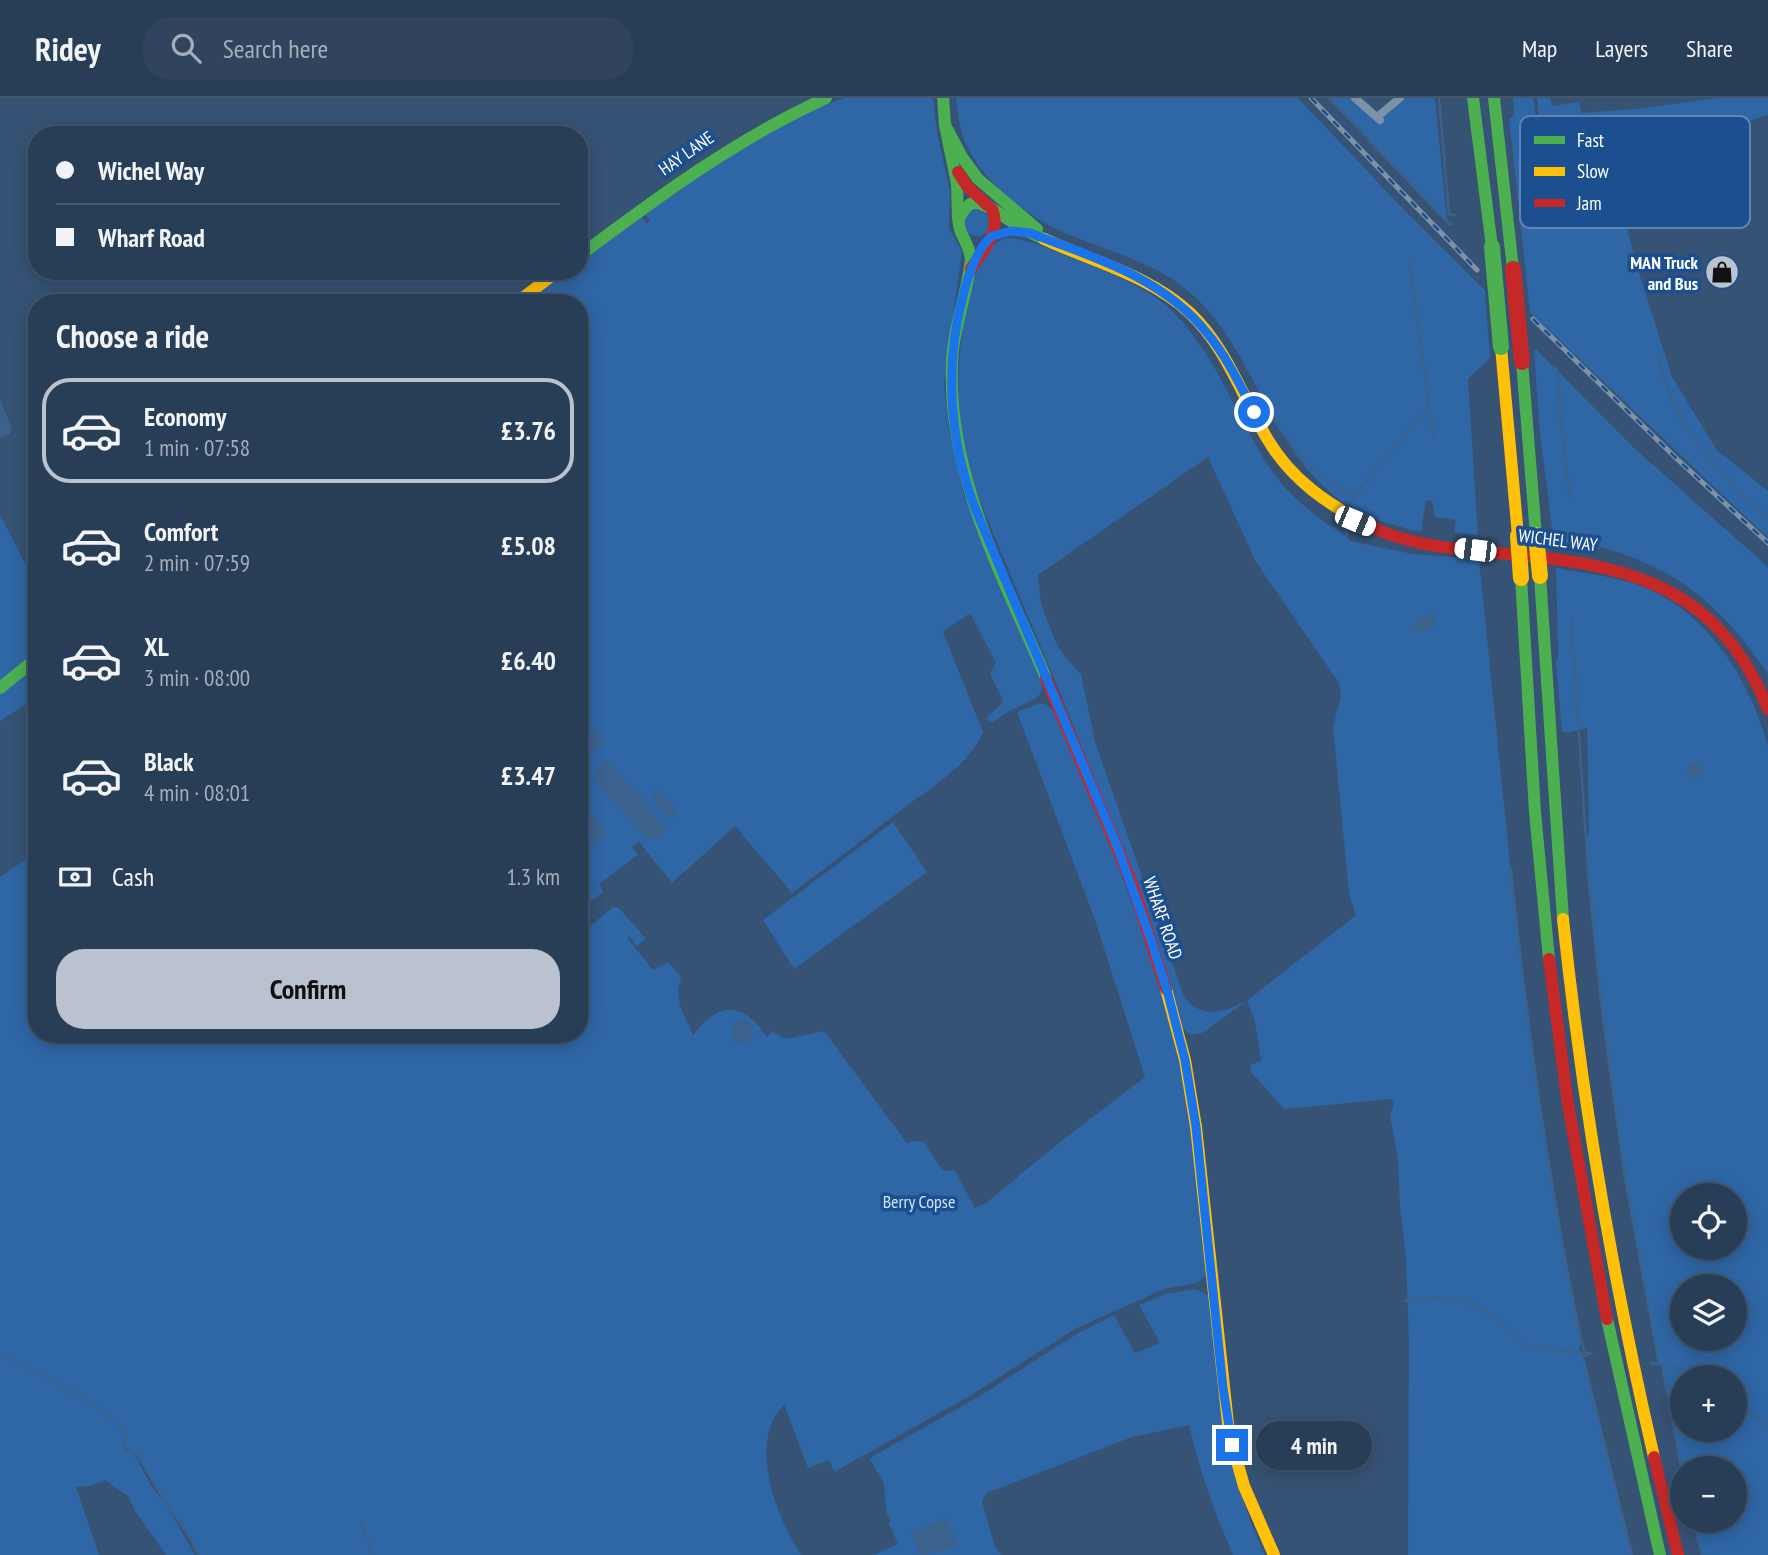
<!DOCTYPE html>
<html lang="en">
<head>
<meta charset="utf-8">
<style>
	:root { --surface:#283e57; --page:#30455d; --text:#f1f3f6; --muted:#a5aeba; --line:#44576d; --accent:#b9c2ce }
	body { margin:0; font-family:"PT Sans Narrow",sans-serif; background:var(--page); color:var(--text); height:100vh; display:flex; flex-direction:column; font-size:26px; white-space:nowrap }
	* { box-sizing:border-box; margin:0 }
	p { font-size:23px; color:var(--muted) }
	.icon { flex:none; width:38px; height:38px; fill:none; stroke:currentColor; stroke-width:2; stroke-linecap:round; stroke-linejoin:round }
	.map { position:relative; flex:1; overflow:hidden }
	.side { position:absolute; left:28px; top:196px; width:560px; height:749px; display:flex; flex-direction:column; background:var(--surface); border-radius:28px; box-shadow:0 4px 18px #0003,0 0 0 2px var(--line) }
	.side>* { flex:none }
	.guide { position:absolute; left:28px; top:28px; width:560px; height:154px; border-radius:28px; box-shadow:0 4px 18px #0003,0 0 0 2px var(--line); display:grid; align-content:center; height:154px; padding:0 28px; background:var(--surface) }
	.controls { position:absolute; left:1670px; top:1085px; display:grid; gap:14px }
	.controls a { display:grid; place-items:center; width:77px; height:77px; border-radius:50%; background:var(--surface); box-shadow:0 4px 18px #0003,0 0 0 2px var(--line); font-size:35px }
	.end { position:absolute; width:32px; height:32px; margin:-16px; border:9px solid #1a73e8; background:#fff; box-shadow:0 0 0 4px #fff }
	.from { border-radius:50% }
	.bubble { position:absolute; height:49px; border-radius:24px; background:var(--surface); box-shadow:0 4px 18px #0003,0 0 0 2px var(--line); font-size:23px; font-weight:600; line-height:49px; text-align:center }
	.car { position:absolute; width:21px; height:42px; margin:-21px -10px; border-radius:9px; box-shadow:0 0 5px 2px #0007; background:linear-gradient(#fff 24%,#345 0 40%,#fff 0 76%,#345 0 86%,#fff 0) }
	.guide b { display:flex; align-items:center; gap:24px; height:66px; font-size:26px }
	.guide b+b { border-top:2px solid var(--line) }
	.guide i { width:18px; height:18px; background:var(--text) }
	ul { padding:0; list-style:none }
	li { display:flex; align-items:center; gap:21px; height:105px; margin:0 14px 10px; padding:0 14px; border:4px solid transparent; border-radius:28px }
	li div { flex:1 }
	li b { display:block; font-size:26px }
	li em { font-style:normal; font-weight:600 }
	li.on { border-color:var(--accent) }
	li>.icon { width:63px; height:63px; stroke-width:1.5 }
	h2 { padding:0 28px; font-size:32px; line-height:84px }
	.pay { display:flex; align-items:center; gap:18px; height:77px; padding:0 28px; font-size:26px }
	.pay p { margin-inline-start:auto }
	.primary-button { display:flex; gap:14px; margin-top:auto; padding:14px 28px }
	.primary-button a { flex:1; height:80px; border-radius:28px; background:var(--accent); color:#111; font-size:28px; font-weight:600; line-height:80px; text-align:center }
	header { display:flex; align-items:center; gap:42px; box-sizing:border-box; height:98px; padding:0 35px; background:var(--surface); border-bottom:2px solid var(--line) }
	header strong { font-size:33px }
	nav { display:flex; gap:38px; margin-inline-start:auto; font-size:24px }
	.search { width:490px; height:63px; background:var(--page); display:flex; align-items:center; gap:18px; box-sizing:border-box; padding:0 24px; border-radius:28px; color:var(--muted); font-size:26px }
	.map>svg:first-child { display:block }
	.green { fill:#2f66a5; fill-rule:evenodd }
	.water { fill:#3b618d }
	.lines { fill:none; stroke-linecap:round; stroke-linejoin:round }
	.stream { stroke:#3b618d; stroke-width:2.5 }
	.street { stroke:#7d92a8; stroke-width:8 }
	.fast { stroke:#4caf50; stroke-width:12 }
	.slow { stroke:#ffc107; stroke-width:12 }
	.jam { stroke:#c62828; stroke-width:12 }
	.rail-casing { stroke:#7e92a7; stroke-width:5 }
	.rail { stroke:#1b4f8f; stroke-width:2.5; stroke-dasharray:8; stroke-linecap:butt }
	.fast-bridge { stroke:#4caf50; stroke-width:16 }
	.slow-bridge { stroke:#ffc107; stroke-width:16 }
	.jam-bridge { stroke:#c62828; stroke-width:16 }
	.route { stroke:#1a73e8; stroke-width:9 }
	.labels { text-anchor:middle; dominant-baseline:central; stroke-width:7; stroke-linejoin:round; paint-order:stroke }
	.street-label { font-size:18px; fill:#fff; stroke:#1b4f8f }
	.poi-label { font-size:18px; font-weight:bold; fill:#fff; stroke:#1b4f8f; text-anchor:end }
	.park-label { font-size:18px; fill:#cfe3fa; stroke:#1b4f8f }
	.key { fill:#1b4f8f; stroke:#5f84b1; stroke-width:2 }
	.key-label { font-size:19px; fill:#fff }
</style>
</head>
<body>
<header>
<strong>Ridey</strong>
<div class="search"><svg class="icon" aria-label="search" viewBox="0 0 24 24"><circle cx="10" cy="10" r="6"/><path d="M15 15l6 6"/></svg>Search here</div>
<nav><a>Map</a><a>Layers</a><a>Share</a></nav>
</header>
<div class="map">
<svg width="1768" height="1457" viewBox="0 0 1768 1457">
	<rect width="100%" height="100%" fill="#365274"/>
	<g class="green">
		<path d="M846,0H933L937,35L950,93L949,130L962,153L944,285L949,332L963,394L1042,586C1042,590 1043,593 1039,597C1031,606 1006,611 993,625L989,624L987,620L1003,604C1003,599 993,584 990,575L996,565L970,515L943,534L983,634C968,669 930,690 901,712C865,740 828,768 792,795L735,728L672,785L639,744L632,749L638,757L599,786L603,794L579,812V205H525L567,173H579V164L641,118L647,126L650,123L645,116C708,73 772,21 846,0Z"/>
		<path d="M956,0H1298L1409,117L1485,192L1490,260L1468,281L1478,437L1454,435L1456,422L1435,419L1432,403L1426,402L1421,434C1399,429 1375,422 1356,412C1273,367 1260,260 1195,199C1158,164 1108,154 1063,134C1024,117 980,82 964,41C959,29 958,14 956,0Z"/>
		<path d="M1329,0H1351L1379,26L1384,21L1383,17L1403,0H1435L1447,123Z"/>
		<path d="M1513,0H1533L1536,19L1539,18L1537,0H1550L1552,8L1579,4L1582,15L1636,11L1717,0H1768V17L1611,68L1636,165L1672,279L1717,352L1768,393V440L1530,214L1509,20L1514,18Z"/>
		<circle cx="977" cy="125" r="13"/>
		<path d="M1007,140C1033,142 1059,155 1083,164C1114,177 1147,189 1172,213C1220,260 1238,327 1277,380C1290,397 1308,411 1324,424C1334,430 1342,434 1350,443L1413,456L1479,461L1519,853L1534,970L1550,1071L1581,1242L1579,1251L1583,1259L1632,1457H1408L1409,1246L1406,1159L1400,1109L1398,1061L1390,1018L1394,1005L1391,1001L1284,1011L1251,974L1250,967L1261,963L1255,923L1247,903L1202,935L1191,937L1183,931L1148,814L1056,585L973,387C966,362 960,338 959,313C956,275 962,151 1007,140ZM1208,359L1256,464L1339,585L1341,599L1333,628L1349,796L1356,817L1247,903C1224,914 1199,923 1183,896L1095,644L1081,576L1066,560L1056,545L1041,506L1038,477Z"/>
		<path d="M1536,251L1634,350L1768,469V577C1730,517 1685,476 1617,454C1605,450 1587,443 1575,445C1569,446 1561,450 1555,452L1540,336L1534,253Z"/>
		<path d="M0,417L37,488V560L0,589Z"/>
		<path d="M1556,470C1587,476 1617,478 1646,490C1710,517 1751,585 1768,648V1457H1702L1693,1423H1734V1370L1682,1372L1662,1267L1659,1265L1653,1234C1623,1070 1596,905 1586,738L1589,736L1587,630L1571,634H1562L1556,563L1558,559ZM1682,1097H1734V1150H1682ZM1682,1188H1734V1241H1682ZM1682,1279H1734V1332H1682Z"/>
		<path d="M37,567V599L0,623V597Z"/>
		<path d="M1038,606H1045L1054,612C1092,704 1132,795 1161,890C1188,983 1198,1082 1206,1178L1196,1185L1164,1191L1075,1231L968,1299L834,1374L829,1362L808,1370L784,1306C747,1347 776,1417 801,1457H198L191,1441L155,1388L137,1356L126,1349L124,1352L134,1355L152,1389L166,1406L195,1457H166L135,1413L128,1398L105,1382L90,1388L76,1389L99,1457H0V779L25,762L37,778V936H579V817L589,829L613,809L619,810L646,841L637,848L630,839L627,840L653,872L668,864L681,879L678,892L680,908L693,937C720,903 742,903 767,939L773,933L786,941L824,933L907,1045L913,1043L924,1044L942,1072L949,1073L954,1071L975,1110L986,1105L1065,1040L1145,979L1095,822L1017,614Z"/>
		<path d="M893,724L927,774L794,871L763,822Z"/>
		<path d="M1195,1191L1208,1197L1224,1344L1251,1425L1265,1457H1233C1215,1415 1199,1372 1189,1327L1132,1339L987,1395L982,1403L995,1449L1001,1457H874L898,1446L889,1426L891,1422L886,1414L884,1386L870,1361L873,1358L975,1301L1080,1234L1114,1217L1135,1255L1160,1245L1139,1207L1165,1196Z"/>
	</g>
	<g class="water">
		<path d="M0,301L12,331L10,336L0,340Z"/>
		<path d="M1432,515L1436,521L1435,528L1424,533L1409,534C1411,528 1424,517 1432,515Z"/>
		<path d="M595,633L602,640L603,649L579,656V649L588,645L587,637Z"/>
		<path d="M607,662L640,697L666,731L658,740L648,742L593,679L598,669Z"/>
		<circle cx="1695" cy="673" r="8"/>
		<path d="M657,692L664,701H669L677,718L672,720L661,714L652,696Z"/>
		<path d="M579,705L602,727L606,734L603,741L593,747L588,746L579,737Z"/>
		<circle cx="742" cy="934" r="11"/>
		<path d="M946,1420L957,1447L927,1457H920L911,1434Z"/>
	</g>
	<g class="lines">
		<g class="stream">
			<path d="M1329,0L1450,127L1452,126"/>
			<path d="M1439,0L1449,116L1455,117"/>
			<path d="M1409,163L1434,341"/>
			<path d="M1657,257L1672,305L1686,329L1741,397L1768,420"/>
			<path d="M1557,270L1564,356L1570,398"/>
			<path d="M1261,300C1286,344 1307,374 1353,400L1428,309"/>
			<path d="M1346,439L1347,433"/>
			<path d="M1571,519L1589,787L1603,921L1625,1080L1659,1265"/>
			<path d="M1511,771C1527,929 1549,1087 1581,1242L1585,1254L1592,1256"/>
			<path d="M1405,1203C1439,1196 1473,1199 1499,1223C1509,1231 1517,1242 1528,1248L1584,1255"/>
			<path d="M0,1256C27,1270 119,1313 127,1340L123,1348L137,1356L155,1388L191,1441L198,1457"/>
			<path d="M1588,1256L1583,1259L1632,1457"/>
			<path d="M1651,1265L1679,1269L1695,1279"/>
			<path d="M1662,1267L1682,1374"/>
			<path d="M1734,1305L1768,1327"/>
			<path d="M1693,1423L1702,1457"/>
			<path d="M361,1424L371,1452V1457"/>
		</g>
		<g class="street">
			<path d="M1355,0L1380,22"/>
			<path d="M1377,19L1400,0"/>
		</g>
		<g class="fast">
			<path d="M943,0L945,27L957,86L958,121"/>
			<path d="M1473,0L1492,149"/>
			<path d="M1494,0L1513,171"/>
			<path d="M945,27L962,59L978,81L1037,131"/>
			<path d="M1044,141L1023,131L993,111L978,105L970,106C945,128 969,137 971,162C967,197 953,230 952,266C947,377 1004,480 1046,580"/>
			<path d="M579,158C658,99 736,41 826,0"/>
			<path d="M1522,264L1536,437"/>
			<path d="M1540,478L1563,821"/>
			<path d="M1521,480L1535,714L1549,861"/>
			<path d="M0,590L37,560"/>
			<path d="M1607,1221L1660,1457"/>
		</g>
		<g class="slow">
			<path d="M1044,141C1094,164 1149,177 1190,215C1227,250 1242,299 1268,342C1292,382 1327,406 1368,427"/>
			<path d="M516,205L558,173"/>
			<path d="M1501,249L1518,438"/>
			<path d="M1563,821C1582,1002 1613,1182 1654,1359"/>
			<path d="M1166,891L1185,962L1196,1029L1229,1335L1244,1388L1274,1457"/>
		</g>
		<g class="jam">
			<path d="M958,74L967,88L987,107"/>
			<path d="M971,171C982,153 1002,134 992,111"/>
			<path d="M1368,427C1406,447 1454,451 1497,455C1620,465 1717,483 1768,611"/>
			<path d="M1046,580L1133,788L1166,891"/>
			<path d="M1549,861L1568,1006L1607,1221"/>
			<path d="M1654,1359L1678,1457"/>
		</g>
		<g class="rail-casing">
			<g id="rail">
				<path d="M1311,0L1477,172"/>
				<path d="M1533,221L1676,360L1768,445"/>
			</g>
		</g>
		<use href="#rail" class="rail"/>
		<path class="fast-bridge" d="M1492,149L1501,249"/>
		<g class="slow-bridge">
			<path d="M1536,437L1540,478"/>
			<path d="M1518,438L1521,480"/>
		</g>
		<path class="jam-bridge" d="M1513,171L1522,264"/>
	</g>
	<g class="lines">
		<path class="route" d="M1232,1347L1223,1290L1196,1029L1185,962L1168,896L1151,842L1117,748L975,410C949,341 944,266 964,194C969,175 977,151 992,138L1011,133L1030,135C1093,159 1164,180 1207,235C1227,259 1240,287 1254,314"/>
	</g>
	<defs>
		<g id="shop-disc" transform="scale(1.75)"><circle r="9.5" fill="#b9c2ce" stroke="#1b4f8f"/><path d="M-5-2.5h2.3a2.7 3.5 0 0 1 5.4 0H5L5.5 6h-11ZM-1.5-2.5h3a1.5 2.3 0 0 0-3 0Z" fill="#111"/></g>
	</defs>
	<g fill-rule="evenodd">
		<use href="#shop-disc" x="1722" y="174"/>
	</g>
	<g class="labels">
		<g class="street-label">
			<text transform="translate(686 55) rotate(-35)">HAY LANE</text>
			<text transform="translate(1558 442) rotate(7)">WICHEL WAY</text>
			<text transform="translate(1163 820) rotate(71)">WHARF ROAD</text>
		</g>
		<g class="poi-label">
			<text x="1698" y="164">MAN Truck<tspan x="1698" dy="21">and Bus</tspan></text>
		</g>
		<g class="park-label">
			<text x="919" y="1103">Berry Copse</text>
		</g>
	</g>
	<rect x="1520" y="18" width="230" height="112" rx="10" class="key"/>
	<rect x="1534" y="38" width="31" height="8" fill="#4caf50"/>
	<rect x="1534" y="69" width="31" height="9" fill="#ffc107"/>
	<rect x="1534" y="101" width="31" height="8" fill="#c62828"/>
	<g class="key-label">
		<text x="1577" y="49">Fast</text>
		<text x="1577" y="80">Slow</text>
		<text x="1577" y="112">Jam</text>
	</g>
</svg>
<div class="controls">
<a><svg class="icon" aria-label="locate" viewBox="0 0 24 24"><circle cx="12" cy="12" r="6"/><path d="M12 2v4M12 18v4M2 12h4M18 12h4"/></svg></a>
<a><svg class="icon" aria-label="layers" viewBox="0 0 24 24"><path d="M12 4l9 5-9 5-9-5zM3 14l9 5 9-5"/></svg></a>
<a>+</a>
<a>−</a>
</div>
<i class="end from" style="left:1254px;top:314px"></i>
<i class="end" style="left:1232px;top:1347px"></i>
<div class="bubble" style="left:1256px;top:1323px;width:116px">4 min</div>
<i class="car" style="left:1355px;top:423px;rotate:113deg"></i>
<i class="car" style="left:1475px;top:452px;rotate:277deg"></i>
<div class="guide">
<b><i class="from"></i>Wichel Way</b>
<b><i></i>Wharf Road</b>
</div>
<section class="side">
<h2>Choose a ride</h2>
<ul>
<li class="on"><svg class="icon" aria-label="car" viewBox="0 0 24 24"><path d="M5 17H2v-5l4-1 3-4h7l3 4 3 1v5h-3M9 17h6M6 11h13"/><circle cx="7" cy="17" r="2"/><circle cx="17" cy="17" r="2"/></svg><div><b>Economy</b><p>1 min · 07:58</p></div><em>£3.76</em></li>
<li><svg class="icon" aria-label="car" viewBox="0 0 24 24"><path d="M5 17H2v-5l4-1 3-4h7l3 4 3 1v5h-3M9 17h6M6 11h13"/><circle cx="7" cy="17" r="2"/><circle cx="17" cy="17" r="2"/></svg><div><b>Comfort</b><p>2 min · 07:59</p></div><em>£5.08</em></li>
<li><svg class="icon" aria-label="car" viewBox="0 0 24 24"><path d="M5 17H2v-5l4-1 3-4h7l3 4 3 1v5h-3M9 17h6M6 11h13"/><circle cx="7" cy="17" r="2"/><circle cx="17" cy="17" r="2"/></svg><div><b>XL</b><p>3 min · 08:00</p></div><em>£6.40</em></li>
<li><svg class="icon" aria-label="car" viewBox="0 0 24 24"><path d="M5 17H2v-5l4-1 3-4h7l3 4 3 1v5h-3M9 17h6M6 11h13"/><circle cx="7" cy="17" r="2"/><circle cx="17" cy="17" r="2"/></svg><div><b>Black</b><p>4 min · 08:01</p></div><em>£3.47</em></li>
</ul>
<div class="pay"><svg class="icon" aria-label="cash" viewBox="0 0 24 24"><path d="M3 7h18v10H3z"/><circle cx="12" cy="12" r="2"/></svg>Cash<p>1.3 km</p></div>
<div class="primary-button"><a>Confirm</a></div>
</section>
</div>
</body>
</html>
